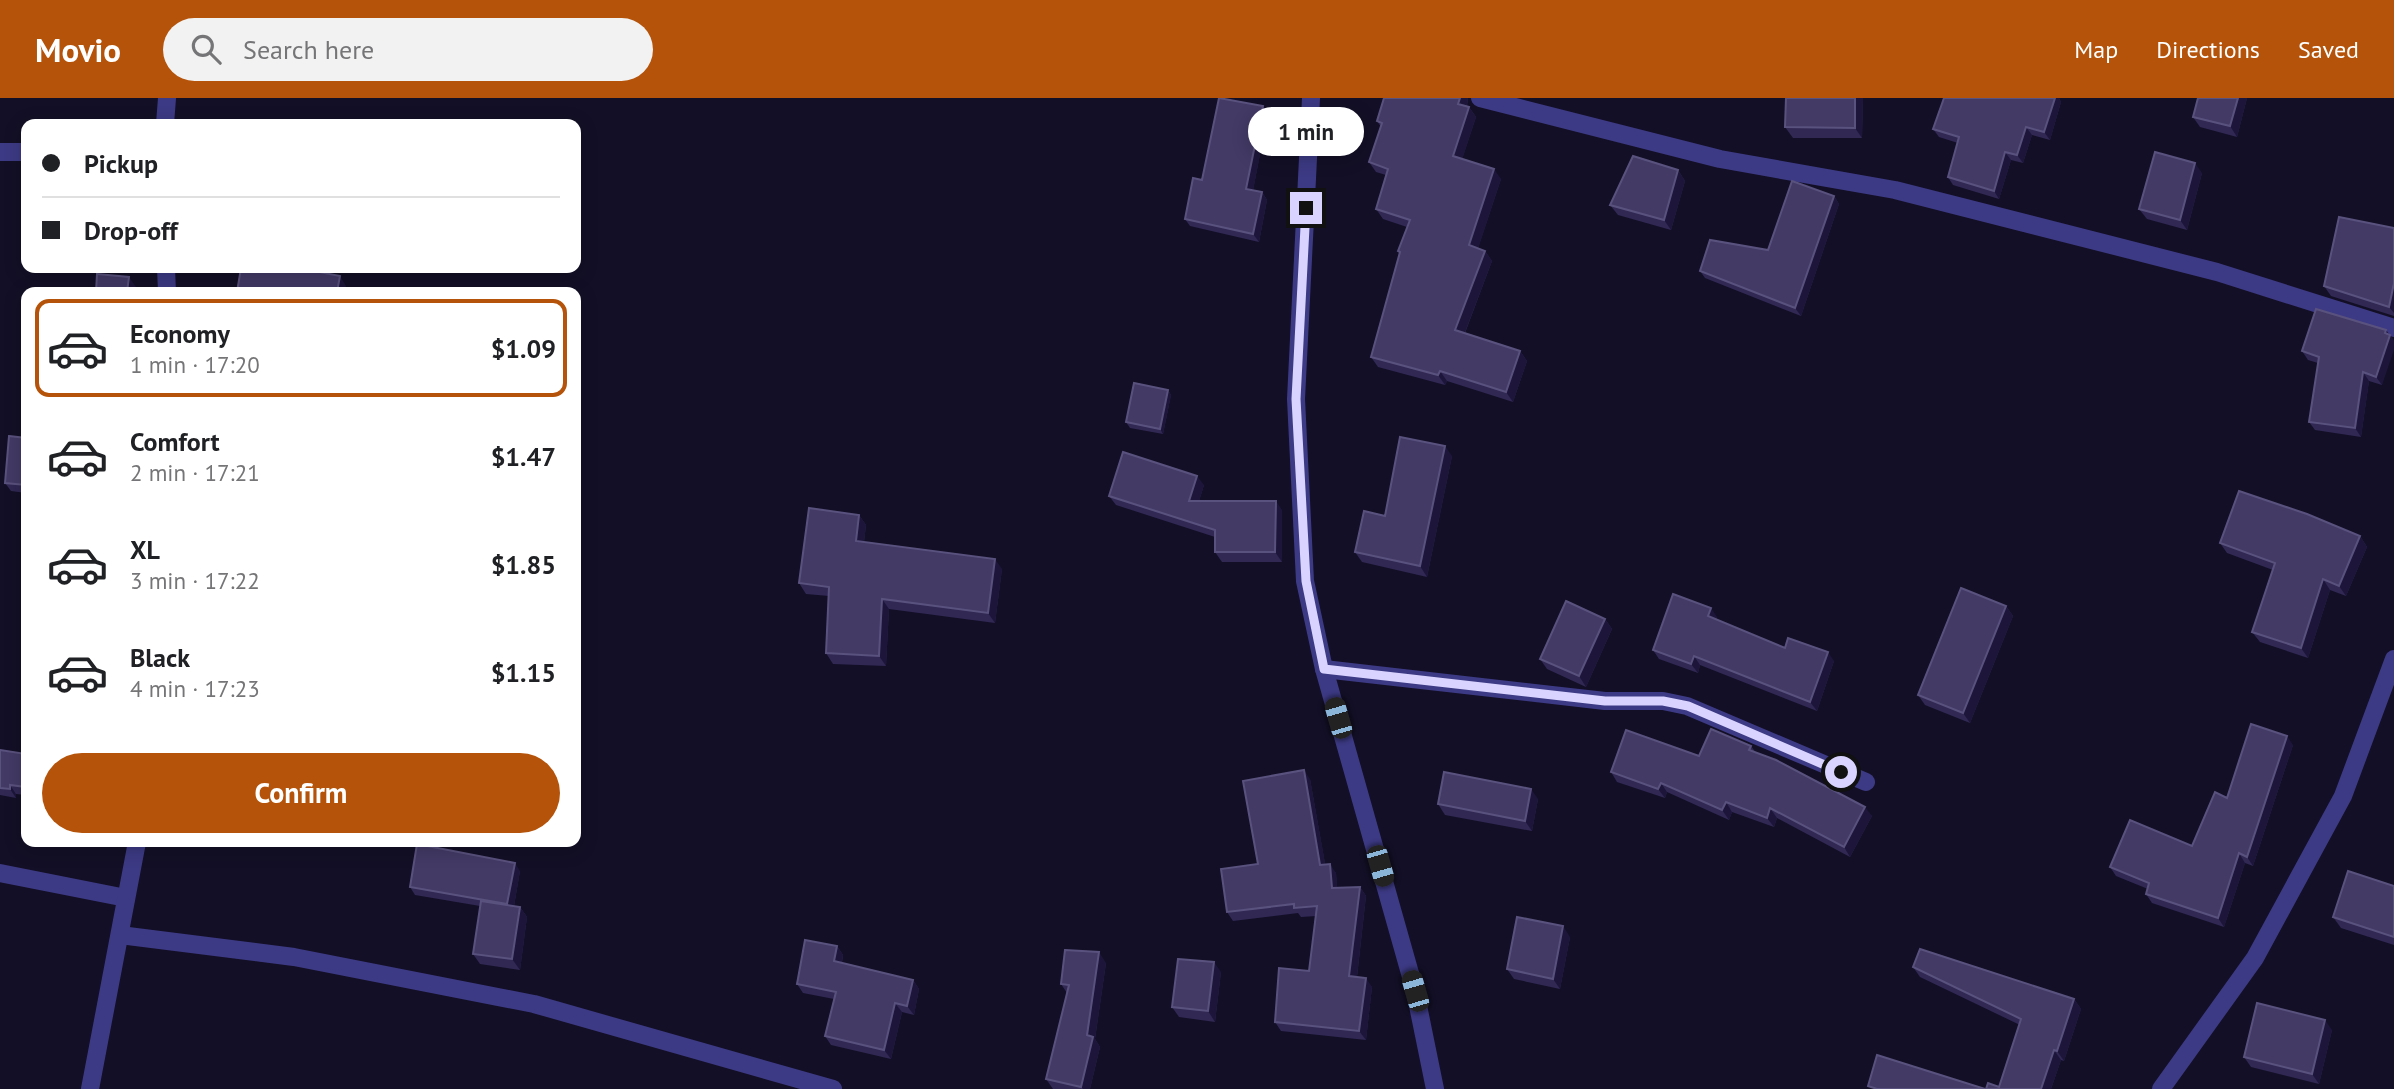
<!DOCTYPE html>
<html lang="en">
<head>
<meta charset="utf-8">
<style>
	:root { --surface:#fff; --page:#f2f2f2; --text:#202124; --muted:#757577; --line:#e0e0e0; --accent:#b45309 }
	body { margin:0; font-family:"PT Sans",sans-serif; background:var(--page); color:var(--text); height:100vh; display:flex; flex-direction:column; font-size:26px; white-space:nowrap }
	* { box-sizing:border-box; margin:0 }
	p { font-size:23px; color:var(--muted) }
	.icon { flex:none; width:38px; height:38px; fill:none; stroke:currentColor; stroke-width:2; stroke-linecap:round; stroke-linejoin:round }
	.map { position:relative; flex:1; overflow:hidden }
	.sheet { position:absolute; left:21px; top:189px; width:560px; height:560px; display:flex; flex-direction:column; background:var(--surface); border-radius:14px; box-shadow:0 4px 18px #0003 }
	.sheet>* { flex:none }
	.banner { position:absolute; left:21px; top:21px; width:560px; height:154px; border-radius:14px; box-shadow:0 4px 18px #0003; display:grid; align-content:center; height:154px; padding:0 21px; background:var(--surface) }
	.end { position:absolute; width:32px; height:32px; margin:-16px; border:9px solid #d9d4ff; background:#111; box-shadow:0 0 0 4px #111 }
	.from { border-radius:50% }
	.bubble { position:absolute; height:49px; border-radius:24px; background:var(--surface); box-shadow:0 4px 18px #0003; font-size:23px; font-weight:700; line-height:49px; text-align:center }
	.car { position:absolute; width:21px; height:42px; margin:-21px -10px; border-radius:9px; box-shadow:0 0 5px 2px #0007; background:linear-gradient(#222 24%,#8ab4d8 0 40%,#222 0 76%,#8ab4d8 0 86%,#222 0) }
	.banner b { display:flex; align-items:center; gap:24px; height:66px; font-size:26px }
	.banner b+b { border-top:2px solid var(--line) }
	.banner i { width:18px; height:18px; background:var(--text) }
	ul { padding:12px 0 0; list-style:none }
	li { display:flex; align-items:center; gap:21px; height:98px; margin:0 14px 10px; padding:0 7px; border:4px solid transparent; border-radius:14px }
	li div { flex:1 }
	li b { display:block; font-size:26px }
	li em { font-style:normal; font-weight:700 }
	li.on { border-color:var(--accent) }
	li>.icon { width:63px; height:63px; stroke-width:1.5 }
	.cta { display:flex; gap:14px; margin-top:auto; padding:14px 21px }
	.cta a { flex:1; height:80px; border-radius:42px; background:var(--accent); color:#fff; font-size:28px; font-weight:700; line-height:80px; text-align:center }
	header { display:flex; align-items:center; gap:42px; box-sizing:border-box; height:98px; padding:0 35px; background:var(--accent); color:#fff }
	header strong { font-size:33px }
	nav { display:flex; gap:38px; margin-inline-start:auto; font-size:24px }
	.search { width:490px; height:63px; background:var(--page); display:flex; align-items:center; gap:18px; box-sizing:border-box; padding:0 24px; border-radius:38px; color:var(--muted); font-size:26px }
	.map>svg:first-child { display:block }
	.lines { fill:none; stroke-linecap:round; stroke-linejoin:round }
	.street { stroke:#3d3a85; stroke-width:18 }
	.wall { fill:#312854 }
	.shaded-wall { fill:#1d163a }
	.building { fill:#433a66; stroke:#5a527e; stroke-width:2 }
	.route { stroke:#d9d4ff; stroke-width:9 }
</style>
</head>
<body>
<header>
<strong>Movio</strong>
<div class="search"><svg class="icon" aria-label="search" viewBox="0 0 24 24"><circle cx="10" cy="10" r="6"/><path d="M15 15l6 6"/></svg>Search here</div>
<nav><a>Map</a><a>Directions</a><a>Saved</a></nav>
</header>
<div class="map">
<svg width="2394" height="991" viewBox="0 0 2394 991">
	<rect width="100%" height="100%" fill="#130f26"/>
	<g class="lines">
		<g class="street">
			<path d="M1311,0L1296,301L1305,483L1324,571L1415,893L1435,991"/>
			<path d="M1480,0L1720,61L1895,92L2217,174L2394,230"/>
			<path d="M165,26L167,0"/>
			<path d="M0,54H26"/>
			<path d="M166,170L167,194"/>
			<path d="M1324,571L1605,603H1663L1687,608L1866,684"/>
			<path d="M0,775L126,800"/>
			<path d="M120,837L294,859L534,906L833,991"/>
			<path d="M90,991L137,744"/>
			<path d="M2161,991L2255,860L2343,698L2394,561"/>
		</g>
	</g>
	<g class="wall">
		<path d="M1384,0H1468L1467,8L1469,9L1476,19L1462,61L1501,81L1478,150L1485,153L1492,163L1465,235L1520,253L1527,263L1513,304L1447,283L1445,287L1378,269L1371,259L1400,155L1398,153L1407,129L1383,121L1376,111L1386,77L1376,74L1369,64L1381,29L1377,23Z"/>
		<path d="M1863,0L1862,40H1793L1785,29Z"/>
		<path d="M1944,0H2059L2061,4L2050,42L2032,37L2023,65L2011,62L1999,101L1953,87L1948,79L1958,45L1939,39L1933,31Z"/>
		<path d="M2247,0L2237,39L2200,29L2193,19Z"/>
		<path d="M1268,15L1253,92L1262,94L1267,102L1259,144L1190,128L1185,121L1202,82Z"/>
		<path d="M1678,72L1685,83L1671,132L1618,117L1610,107Z"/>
		<path d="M2202,75L2187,132L2147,121L2139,111Z"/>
		<path d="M1834,98L1839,106L1801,218L1705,180L1700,173L1768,152Z"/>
		<path d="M2394,130V218L2331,198L2324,188Z"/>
		<path d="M92,170H128L127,173Z"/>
		<path d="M2386,232L2382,287L2369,283L2361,339L2315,332L2309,324L2318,265L2308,262L2302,253Z"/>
		<path d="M1168,292L1171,297L1163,336L1130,330L1126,324Z"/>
		<path d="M26,340V395L11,393L5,385Z"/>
		<path d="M1452,358L1427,479L1362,464L1355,454L1385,418Z"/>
		<path d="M1204,387L1199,403L1282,412V464H1222L1215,454V439L1116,407L1109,398Z"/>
		<path d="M859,417L866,427L864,444L1002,471L995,525L889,511L886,568L833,566L826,555L829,498L806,496L799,485Z"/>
		<path d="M2360,438L2367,449L2346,498L2330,492L2308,560L2260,544L2252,534L2273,472L2227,455L2220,445Z"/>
		<path d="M2006,508L2013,518L1970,625L1925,607L1918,597Z"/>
		<path d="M1717,519L1716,522L1785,550L1834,563L1817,613L1700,567L1698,575L1659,561L1653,552Z"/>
		<path d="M1605,521L1612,531L1586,589L1547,571L1540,561Z"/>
		<path d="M2293,647L2253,768L2245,765L2224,829L2152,805L2146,796L2148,791L2116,778L2110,769L2192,748L2227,700Z"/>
		<path d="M1751,648L1756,655L1872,718L1850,759L1777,720L1774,729L1732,714L1729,722L1667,694L1665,700L1617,684L1611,674Z"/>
		<path d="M0,652L26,656V697L16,696V700L0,697Z"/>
		<path d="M1310,681L1325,766L1336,775L1337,790L1360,789L1366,798L1357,879L1372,889L1366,942L1281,933L1275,924L1309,873L1316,818L1301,819L1298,815L1233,823L1227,814Z"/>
		<path d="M1538,701L1532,733L1445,717L1438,706Z"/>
		<path d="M520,773L514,808L520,809L527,819L520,872L480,866L473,856L480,808L415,797L410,789Z"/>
		<path d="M2394,788V847L2341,830L2333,819Z"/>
		<path d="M1570,839L1560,891L1514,881L1507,871Z"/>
		<path d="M837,848L843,857L842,865L913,882L919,891L914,917L902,914L891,961L831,947L825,938L834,901L803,895L797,886Z"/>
		<path d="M1106,865L1095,941L1100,949L1090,991H1053L1046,981L1067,895L1061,886Z"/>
		<path d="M1913,869L2074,901L2081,911L2064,963L2061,962L2051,991H1986L1999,989L2020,927L1920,879Z"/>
		<path d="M1221,874L1215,924L1179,919L1172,909Z"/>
		<path d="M2332,932L2319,986L2251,969L2244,959Z"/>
	</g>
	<g class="shaded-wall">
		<path d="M1460,0H1468L1465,16L1458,6Z"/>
		<path d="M1855,0H1863L1862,40L1855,30Z"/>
		<path d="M2055,0H2059L2061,4L2050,42L2044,34Z"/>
		<path d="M2238,0H2247L2237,39L2230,28Z"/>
		<path d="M1263,8L1268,15L1252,98L1246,91Z"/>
		<path d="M1469,9L1476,19L1460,68L1453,58Z"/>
		<path d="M2026,29L2032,37L2023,65L2017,57Z"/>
		<path d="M2005,54L2011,62L1999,101L1994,93Z"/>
		<path d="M2195,65L2202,75L2187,132L2180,122Z"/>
		<path d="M1494,71L1501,81L1476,157L1469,147Z"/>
		<path d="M1678,72L1685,83L1671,132L1664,122Z"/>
		<path d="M1262,94L1267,102L1259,144L1253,136Z"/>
		<path d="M1834,98L1839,106L1801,218L1795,210Z"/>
		<path d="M1485,153L1492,163L1462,242L1455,232Z"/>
		<path d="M340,178L346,188L345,194H337Z"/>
		<path d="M129,179L136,189L135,194H127Z"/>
		<path d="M2394,185V215L2389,209Z"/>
		<path d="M2386,232L2394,242V252L2382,287L2376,279Z"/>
		<path d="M1520,253L1527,263L1513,304L1506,294Z"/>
		<path d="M1440,273L1447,283L1445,287L1438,277Z"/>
		<path d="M2363,274L2369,283L2361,339L2355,330Z"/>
		<path d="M1168,292L1171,297L1163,336L1160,331Z"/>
		<path d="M1445,348L1452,358L1427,479L1420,468Z"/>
		<path d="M1197,378L1204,387L1196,413L1189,403Z"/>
		<path d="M1276,403L1282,412V464L1275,454Z"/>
		<path d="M859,417L866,427L863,453L856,443Z"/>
		<path d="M2360,438L2367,449L2346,498L2339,488Z"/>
		<path d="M995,461L1002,471L995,525L988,515Z"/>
		<path d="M2323,481L2330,492L2308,560L2301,550Z"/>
		<path d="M882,501L889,511L886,568L879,558Z"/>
		<path d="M2006,508L2013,518L1970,625L1963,615Z"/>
		<path d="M1711,510L1717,519L1714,527L1708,518Z"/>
		<path d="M1605,521L1612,531L1586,589L1579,578Z"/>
		<path d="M1828,554L1834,563L1817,613L1810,604Z"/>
		<path d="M1694,558L1700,567L1698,575L1691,566Z"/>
		<path d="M2287,638L2293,647L2253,768L2247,759Z"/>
		<path d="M1304,672L1310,681L1327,776L1320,767Z"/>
		<path d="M1661,685L1667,694L1665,700L1658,691Z"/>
		<path d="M10,687L16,696V700L10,691Z"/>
		<path d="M1531,691L1538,701L1532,733L1525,723Z"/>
		<path d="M1726,704L1732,714L1729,722L1722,712Z"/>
		<path d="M1865,709L1872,718L1850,759L1844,749Z"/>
		<path d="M1770,710L1777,720L1774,729L1767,720Z"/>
		<path d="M2239,755L2245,765L2224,829L2218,820Z"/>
		<path d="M515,765L520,773L513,814L507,806Z"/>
		<path d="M1330,766L1336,775L1338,799L1332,790Z"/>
		<path d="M1360,789L1366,798L1356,887L1349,878Z"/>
		<path d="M520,809L527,819L520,872L512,861Z"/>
		<path d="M1563,828L1570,839L1560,891L1553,881Z"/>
		<path d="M837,848L843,857L840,872L834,863Z"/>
		<path d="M1099,854L1106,865L1095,941L1100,949L1090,991H1083L1081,989Z"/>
		<path d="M1214,864L1221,874L1215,924L1208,913Z"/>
		<path d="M1366,880L1372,889L1366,942L1359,933Z"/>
		<path d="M913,882L919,891L914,917L907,908Z"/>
		<path d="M2074,901L2081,911L2064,963L2057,953Z"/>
		<path d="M895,905L902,914L891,961L884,952Z"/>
		<path d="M2325,922L2332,932L2319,986L2312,976Z"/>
		<path d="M2054,952L2061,962L2051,991H2041Z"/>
	</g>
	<g class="building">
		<path d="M1219,0L1263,8L1246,91L1262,94L1253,136L1185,121L1193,80L1202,82Z"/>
		<path d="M1384,0H1460L1458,6L1469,9L1453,58L1494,71L1469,147L1485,153L1455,232L1520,253L1506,294L1440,273L1438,277L1371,259L1400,154L1398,153L1410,122L1376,111L1388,71L1369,64L1382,25L1377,23Z"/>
		<path d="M1786,0H1855V30L1785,29Z"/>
		<path d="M1944,0H2055L2044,34L2026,29L2017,57L2005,54L1994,93L1948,79L1959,39L1933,31Z"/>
		<path d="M2198,0H2238L2230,28L2193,19Z"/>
		<path d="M2155,54L2195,65L2180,122L2139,111Z"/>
		<path d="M1633,58L1678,72L1664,122L1610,107Z"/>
		<path d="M1792,83L1834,98L1795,210L1700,173L1710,142L1768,152Z"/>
		<path d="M2339,119L2394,130V185L2389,209L2324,188Z"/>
		<path d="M241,170H310L309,172L340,178L337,194H237Z"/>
		<path d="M97,176L129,179L127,194H96Z"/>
		<path d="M2316,211L2386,232L2385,235L2390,237L2376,279L2363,274L2355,330L2309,324L2319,259L2302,253Z"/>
		<path d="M1134,285L1168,292L1160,331L1126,324Z"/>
		<path d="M9,338L26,340V387L5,385Z"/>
		<path d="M1400,339L1445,348L1420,468L1355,454L1364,413L1385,418Z"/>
		<path d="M1123,354L1197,378L1189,403H1276L1275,454H1215V432L1109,398Z"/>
		<path d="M2239,393L2307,416L2360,438L2339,488L2323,481L2301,550L2252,534L2275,465L2220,445Z"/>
		<path d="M809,410L859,417L856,443L995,461L988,515L882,501L879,558L826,555L829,489L799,485Z"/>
		<path d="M1961,490L2006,508L1963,615L1918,597Z"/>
		<path d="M1673,496L1711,510L1708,518L1785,550L1788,540L1828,554L1810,604L1694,558L1691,566L1653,552Z"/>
		<path d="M1566,503L1605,521L1579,578L1540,561Z"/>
		<path d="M2251,626L2287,638L2247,759L2239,755L2218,820L2146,796L2149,785L2110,769L2130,722L2192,748L2215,694L2227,700Z"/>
		<path d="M1711,631L1751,648L1749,652L1776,662L1865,709L1844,749L1770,710L1767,720L1726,704L1722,712L1661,685L1658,691L1611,674L1626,632L1699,658Z"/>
		<path d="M0,652L26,656V689L10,687V691L0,690Z"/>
		<path d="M1304,672L1320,767L1330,766L1332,790L1360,789L1349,878L1366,880L1359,933L1275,924L1279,870L1309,873L1317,808L1294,810V806L1227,814L1221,771L1258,766L1243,683Z"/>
		<path d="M1444,674L1531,691L1525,723L1438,706Z"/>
		<path d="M417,746L515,765L507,806L410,789Z"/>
		<path d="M2348,773L2394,788V839L2333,819Z"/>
		<path d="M481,803L520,809L512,861L473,856Z"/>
		<path d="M1517,819L1563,828L1553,881L1507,871Z"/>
		<path d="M805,842L837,848L834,863L913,882L907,908L895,905L884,952L825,938L836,894L797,886Z"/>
		<path d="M1920,851L2074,901L2057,953L2054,952L2041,991H1986L1988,985L1999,989L2021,921L1913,869Z"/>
		<path d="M1065,852L1099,854L1087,937L1093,939L1081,989L1046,981L1069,887L1061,886Z"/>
		<path d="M1178,861L1214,864L1208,913L1172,909Z"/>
		<path d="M2257,905L2325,922L2312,976L2244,959Z"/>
		<path d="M1877,957L1985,991H1877L1868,988Z"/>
	</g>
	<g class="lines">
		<path class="route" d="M1306,110L1296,301L1306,483L1324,571L1605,603H1663L1688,608L1841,674"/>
	</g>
</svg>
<i class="end from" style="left:1841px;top:674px"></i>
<i class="end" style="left:1306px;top:110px"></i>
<div class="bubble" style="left:1248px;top:9px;width:116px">1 min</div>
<i class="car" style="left:1338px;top:620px;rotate:344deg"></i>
<i class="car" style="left:1380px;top:768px;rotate:164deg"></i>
<i class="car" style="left:1415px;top:893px;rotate:344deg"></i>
<div class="banner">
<b><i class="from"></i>Pickup</b>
<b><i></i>Drop-off</b>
</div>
<section class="sheet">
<ul>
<li class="on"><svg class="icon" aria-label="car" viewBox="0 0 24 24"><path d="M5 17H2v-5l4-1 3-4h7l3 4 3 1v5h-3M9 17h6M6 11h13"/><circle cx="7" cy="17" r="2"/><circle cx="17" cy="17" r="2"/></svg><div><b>Economy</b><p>1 min · 17:20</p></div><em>$1.09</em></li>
<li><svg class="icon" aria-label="car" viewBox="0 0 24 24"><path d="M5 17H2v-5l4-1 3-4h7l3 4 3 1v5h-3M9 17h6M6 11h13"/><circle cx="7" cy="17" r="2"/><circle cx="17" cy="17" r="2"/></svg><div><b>Comfort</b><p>2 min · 17:21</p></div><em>$1.47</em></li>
<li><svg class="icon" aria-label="car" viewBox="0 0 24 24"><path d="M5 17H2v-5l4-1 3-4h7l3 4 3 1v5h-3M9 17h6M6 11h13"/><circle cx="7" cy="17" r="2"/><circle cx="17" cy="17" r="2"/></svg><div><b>XL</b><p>3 min · 17:22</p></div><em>$1.85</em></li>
<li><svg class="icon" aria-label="car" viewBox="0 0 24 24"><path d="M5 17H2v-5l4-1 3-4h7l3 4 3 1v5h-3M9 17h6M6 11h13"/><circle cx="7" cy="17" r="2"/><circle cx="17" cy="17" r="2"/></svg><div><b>Black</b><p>4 min · 17:23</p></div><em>$1.15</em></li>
</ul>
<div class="cta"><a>Confirm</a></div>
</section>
</div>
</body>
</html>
